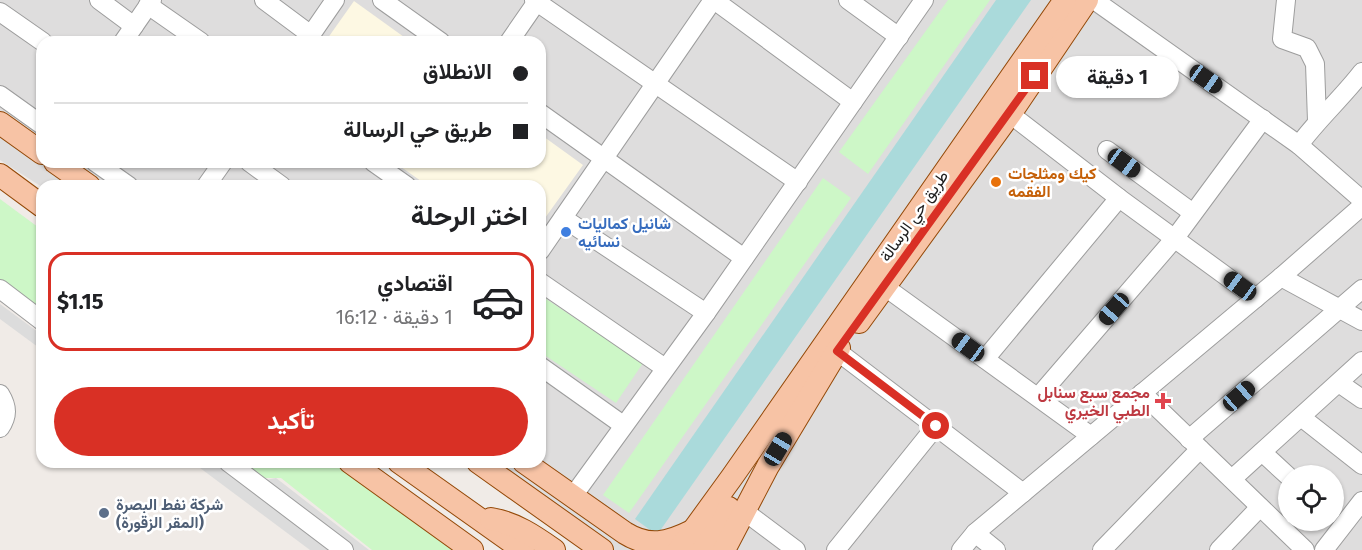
<!DOCTYPE html>
<html lang="ar">
<head>
<meta charset="utf-8">
<style>
	:root { --surface:#fff; --page:#f6f6f6; --text:#202124; --muted:#757577; --line:#e0e0e0; --accent:#d93025 }
	body { margin:0; font-family:"Fira Sans",Vazirmatn,sans-serif; background:var(--page); color:var(--text); direction:rtl; height:100vh; display:flex; flex-direction:column; font-size:22px; white-space:nowrap }
	* { box-sizing:border-box; margin:0 }
	p { font-size:20px; color:var(--muted) }
	.icon { flex:none; width:33px; height:33px; fill:none; stroke:currentColor; stroke-width:2; stroke-linecap:round; stroke-linejoin:round }
	.map { position:relative; flex:1; overflow:hidden; direction:ltr }
	.sheet { position:absolute; left:36px; top:180px; width:510px; height:288px; display:flex; flex-direction:column; background:var(--surface); border-radius:18px; box-shadow:0 2px 4px #0004; direction:rtl }
	.sheet>* { flex:none }
	.top-card { position:absolute; left:36px; top:36px; width:510px; height:132px; border-radius:18px; box-shadow:0 2px 4px #0004; direction:rtl; display:grid; align-content:center; height:132px; padding:0 18px; background:var(--surface) }
	.controls { position:absolute; left:1278px; top:465px; display:grid; gap:12px }
	.controls a { display:grid; place-items:center; width:66px; height:66px; border-radius:50%; background:var(--surface); box-shadow:0 2px 4px #0004; font-size:30px }
	.end { position:absolute; width:27px; height:27px; margin:-14px; border:8px solid #d93025; background:#fff; box-shadow:0 0 0 3px #fff }
	.from { border-radius:50% }
	.bubble { position:absolute; height:42px; border-radius:21px; background:var(--surface); box-shadow:0 2px 4px #0004; font-size:20px; font-weight:700; line-height:42px; text-align:center; direction:rtl }
	.car { position:absolute; width:18px; height:36px; margin:-18px -9px; border-radius:8px; box-shadow:0 0 4px 2px #0007; background:linear-gradient(#222 24%,#8ab4d8 0 40%,#222 0 76%,#8ab4d8 0 86%,#222 0) }
	.top-card b { display:flex; align-items:center; gap:21px; height:57px; font-size:22px }
	.top-card b+b { border-top:2px solid var(--line) }
	.top-card i { width:15px; height:15px; background:var(--text) }
	ul { padding:0; list-style:none }
	li { display:flex; align-items:center; gap:18px; height:99px; margin:0 12px 9px; padding:0 6px; border:3px solid transparent; border-radius:18px }
	li div { flex:1 }
	li b { display:block; font-size:22px }
	li em { font-style:normal; font-weight:700 }
	li.current { border-color:var(--accent) }
	li>.icon { width:54px; height:54px; stroke-width:1.5 }
	h2 { padding:0 18px; font-size:27px; line-height:72px }
	.primary-button { display:flex; gap:12px; margin-top:auto; padding:12px 18px }
	.primary-button a { flex:1; height:69px; border-radius:36px; background:var(--accent); color:#fff; font-size:24px; font-weight:700; line-height:69px; text-align:center }
	.map>svg:first-child { display:block }
	.residential { fill:#dedddd; fill-rule:evenodd }
	.education { fill:#fdf8e3 }
	.park { fill:#cdf7c7 }
	.parking { fill:#dcdcdc }
	.water { fill:#aadadb }
	.lines { fill:none; stroke-linecap:round; stroke-linejoin:round }
	.minor-casing { stroke:#9d9d9d; stroke-width:20 }
	.major-casing { stroke:#944908; stroke-width:24 }
	.minor { stroke:#fff; stroke-width:18 }
	.major { stroke:#f7c3a5; stroke-width:22 }
	.route { stroke:#d93025; stroke-width:8 }
	.food-dot { fill:#e8710a; stroke:#fff; stroke-width:2 }
	.shop-dot { fill:#3f7fe0; stroke:#fff; stroke-width:2 }
	.health-dot { fill:#e0444e; stroke:#fff; stroke-width:2 }
	.service-dot { fill:#5c6f8a; stroke:#fff; stroke-width:2 }
	.labels { text-anchor:middle; dominant-baseline:central; stroke-width:5; stroke-linejoin:round; paint-order:stroke }
	.food-label { font-size:16px; font-weight:bold; fill:#c56008; stroke:#fff; text-anchor:start }
	.street-label { font-size:16px; fill:#202020; stroke:#fff }
	.shop-label { font-size:16px; font-weight:bold; fill:#366cbe; stroke:#fff; text-anchor:start }
	.health-label { font-size:16px; font-weight:bold; fill:#be3a42; stroke:#fff; text-anchor:end }
	.service-label { font-size:16px; font-weight:bold; fill:#4e5e75; stroke:#fff; text-anchor:start }
</style>
</head>
<body>
<div class="map">
<svg width="1362" height="550" viewBox="0 0 1362 550">
	<rect width="100%" height="100%" fill="#f0ebe7"/>
	<path class="residential" d="M0,0H1362V550H592L468,462H540V186L42,187L0,160ZM42,42H540V162H42ZM1288,476H1334V520H1288Z"/>
	<g class="education">
		<path d="M354,1L411,42H325Z"/>
		<path d="M540,134L583,165L540,225V186H428L394,162H540Z"/>
	</g>
	<g class="park">
		<path d="M948,0H990L868,174L839,152Z"/>
		<path d="M823,178L851,198L629,513L603,495Z"/>
		<path d="M0,199L42,230V314L0,283Z"/>
		<path d="M540,295L643,363L616,403L540,352Z"/>
		<path d="M242,462H333L452,550H372L281,478H264Z"/>
	</g>
	<g class="parking">
		<path d="M0,304L42,335V350L0,319Z"/>
		<path d="M192,462H212L330,550H310Z"/>
		<path d="M276,478L369,550H352L260,481Z"/>
	</g>
	<path class="water" d="M996,0H1031L657,535L635,519Z"/>
	<g class="lines">
		<g class="minor-casing">
			<g id="minor">
				<path d="M99,0L134,26"/>
				<path d="M264,0L311,35"/>
				<path d="M382,0L441,42"/>
				<path d="M534,0L798,182"/>
				<path d="M714,0L853,102"/>
				<path d="M848,0L899,37"/>
				<path d="M1094,0L1299,145L1362,200"/>
				<path d="M1286,0L1282,39L1307,48L1315,64L1317,121"/>
				<path d="M148,5L201,42"/>
				<path d="M0,12L43,42"/>
				<path d="M123,42L152,0"/>
				<path d="M306,42L335,0"/>
				<path d="M509,42L538,0"/>
				<path d="M0,95L42,125"/>
				<path d="M540,113L744,258"/>
				<path d="M1010,114L1119,198L1256,298"/>
				<path d="M1299,145C1318,119 1342,98 1362,72"/>
				<path d="M1107,150L1193,213"/>
				<path d="M95,162L129,186"/>
				<path d="M249,162L282,186"/>
				<path d="M373,162L407,186"/>
				<path d="M206,186L223,162"/>
				<path d="M563,218L706,313"/>
				<path d="M540,251L713,0"/>
				<path d="M1281,277L1362,321"/>
				<path d="M540,282L665,368"/>
				<path d="M885,287L1091,436"/>
				<path d="M0,289L42,321"/>
				<path d="M837,351L1023,493"/>
				<path d="M985,359L1119,198"/>
				<path d="M540,366L623,425"/>
				<path d="M1339,383L1362,399"/>
				<path d="M1142,393L1305,550"/>
				<path d="M0,394C8,407 8,416 0,428"/>
				<path d="M1038,397L1175,238L1263,119"/>
				<path d="M1301,417L1362,465"/>
				<path d="M1189,439L1362,289"/>
				<path d="M1262,452L1288,476"/>
				<path d="M228,462L344,550"/>
				<path d="M1232,479L1362,361"/>
				<path d="M573,496L706,313L924,0"/>
				<path d="M744,511L796,550"/>
				<path d="M975,533L996,550"/>
				<path d="M836,550L936,426"/>
				<path d="M961,550L975,533L1281,277L1362,206"/>
				<path d="M1102,550L1200,449"/>
				<path d="M1219,550L1260,507"/>
				<path d="M1324,550L1362,501"/>
			</g>
		</g>
		<g class="major-casing">
			<g id="major">
				<path d="M0,123L42,153"/>
				<path d="M55,162L89,186"/>
				<path d="M0,175L42,206"/>
				<path d="M859,322L1010,114L1087,0"/>
				<path d="M350,462L472,550"/>
				<path d="M399,462L523,550"/>
				<path d="M478,462L602,550"/>
				<path d="M524,462L625,533C649,548 668,543 692,531"/>
				<path d="M491,519C515,523 534,536 554,550"/>
				<path d="M679,550L732,477L1065,0"/>
				<path d="M703,550L723,522L729,508"/>
				<path d="M724,550L768,466L839,348"/>
			</g>
		</g>
		<use href="#minor" class="minor"/>
		<use href="#major" class="major"/>
	</g>
	<g class="lines">
		<path class="route" d="M936,426L837,351L1035,76"/>
	</g>
	<circle class="food-dot" cx="996" cy="182" r="6"/>
	<circle class="shop-dot" cx="566" cy="232" r="6"/>
	<path class="health-dot" d="M1160 392h6v6h6v6h-6v6h-6v-6h-6v-6h6z"/>
	<circle class="service-dot" cx="104" cy="513" r="6"/>
	<g class="labels">
		<g class="food-label">
			<text x="1008" y="173">كيك ومثلجات<tspan x="1008" dy="18">الفقمه</tspan></text>
		</g>
		<g class="street-label">
			<text transform="translate(914 216) rotate(-55)">طريق حي الرسالة</text>
		</g>
		<g class="shop-label">
			<text x="578" y="223">شانيل كماليات<tspan x="578" dy="18">نسائيه</tspan></text>
		</g>
		<g class="health-label">
			<text x="1150" y="392">مجمع سبع سنابل<tspan x="1150" dy="18">الطبي الخيري</tspan></text>
		</g>
		<g class="service-label">
			<text x="116" y="504">شركة نفط البصرة<tspan x="116" dy="18">(المقر الزقورة)</tspan></text>
		</g>
	</g>
</svg>
<div class="controls">
<a><svg class="icon" aria-label="locate" viewBox="0 0 24 24"><circle cx="12" cy="12" r="6"/><path d="M12 2v4M12 18v4M2 12h4M18 12h4"/></svg></a>
</div>
<i class="end from" style="left:936px;top:426px"></i>
<i class="end" style="left:1035px;top:76px"></i>
<div class="bubble" style="left:1056px;top:56px;width:123px">1 دقيقة</div>
<i class="car" style="left:1206px;top:79px;rotate:125deg"></i>
<i class="car" style="left:1124px;top:163px;rotate:126deg"></i>
<i class="car" style="left:1240px;top:286px;rotate:306deg"></i>
<i class="car" style="left:1114px;top:309px;rotate:221deg"></i>
<i class="car" style="left:968px;top:347px;rotate:306deg"></i>
<i class="car" style="left:1239px;top:396px;rotate:49deg"></i>
<i class="car" style="left:778px;top:449px;rotate:31deg"></i>
<div class="top-card">
<b><i class="from"></i>الانطلاق</b>
<b><i></i>طريق حي الرسالة</b>
</div>
<section class="sheet">
<h2>اختر الرحلة</h2>
<ul>
<li class="current"><svg class="icon" aria-label="car" viewBox="0 0 24 24"><path d="M5 17H2v-5l4-1 3-4h7l3 4 3 1v5h-3M9 17h6M6 11h13"/><circle cx="7" cy="17" r="2"/><circle cx="17" cy="17" r="2"/></svg><div><b>اقتصادي</b><p>1 دقيقة · 16:12</p></div><em>$1.15</em></li>
</ul>
<div class="primary-button"><a>تأكيد</a></div>
</section>
</div>
</body>
</html>
